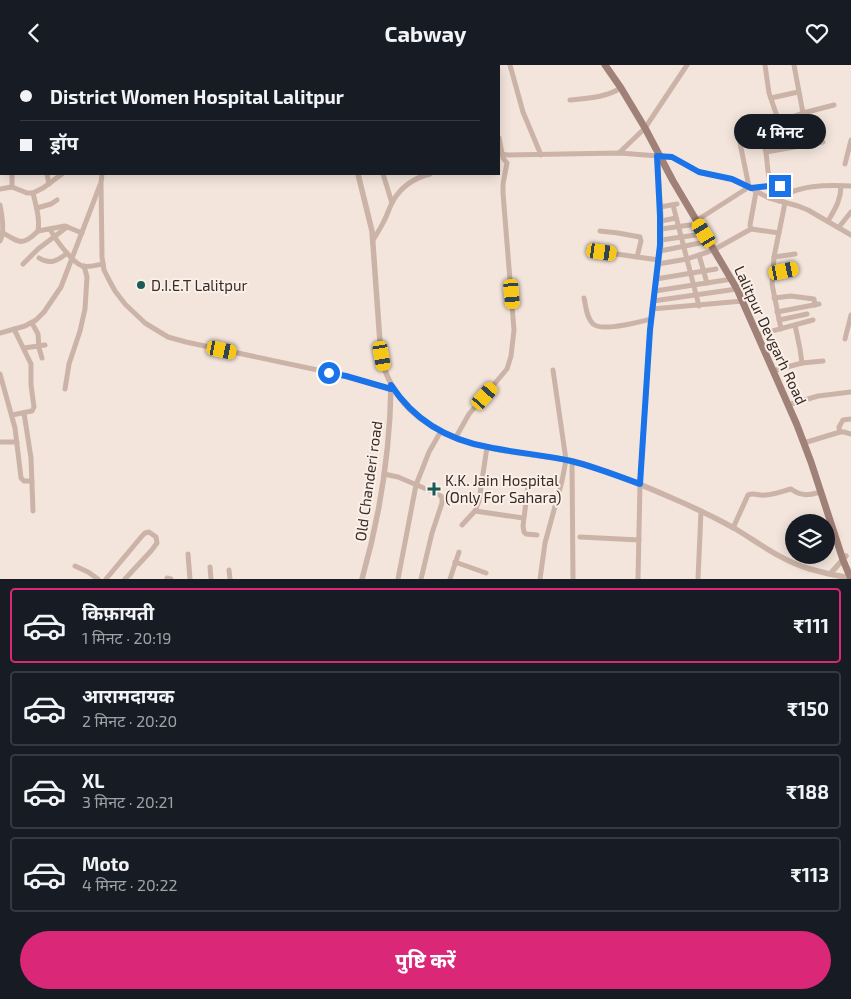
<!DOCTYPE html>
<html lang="hi">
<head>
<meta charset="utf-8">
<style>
	:root { --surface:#171b24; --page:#242831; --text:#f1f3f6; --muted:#9ea1a6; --line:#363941; --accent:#db2777 }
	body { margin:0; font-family:"Exo 2","Noto Sans Devanagari",sans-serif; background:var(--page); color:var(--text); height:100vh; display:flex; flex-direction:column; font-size:19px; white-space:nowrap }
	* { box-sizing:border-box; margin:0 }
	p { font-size:16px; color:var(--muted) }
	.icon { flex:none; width:28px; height:28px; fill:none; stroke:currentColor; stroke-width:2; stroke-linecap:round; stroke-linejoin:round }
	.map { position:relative; height:514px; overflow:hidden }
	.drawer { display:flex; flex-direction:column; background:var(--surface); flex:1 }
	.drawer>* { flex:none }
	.banner { position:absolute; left:0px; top:0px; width:500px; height:110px; box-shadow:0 2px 12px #0003; display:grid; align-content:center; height:110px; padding:0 20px; background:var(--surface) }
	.fabs { position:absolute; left:785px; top:449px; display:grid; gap:10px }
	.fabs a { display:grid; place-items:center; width:50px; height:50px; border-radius:50%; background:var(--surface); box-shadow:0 2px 12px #0003; font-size:25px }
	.end { position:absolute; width:22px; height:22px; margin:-11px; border:6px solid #1a73e8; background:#fff; box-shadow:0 0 0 2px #fff }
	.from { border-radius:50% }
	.bubble { position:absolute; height:35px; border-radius:18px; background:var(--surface); box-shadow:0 2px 12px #0003; font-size:16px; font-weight:700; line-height:35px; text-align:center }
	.car { position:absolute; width:15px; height:30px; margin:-15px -8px; border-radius:6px; box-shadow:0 0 4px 1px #0007; background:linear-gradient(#f5c518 24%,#345 0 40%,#f5c518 0 76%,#345 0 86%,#f5c518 0) }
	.banner b { display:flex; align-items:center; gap:18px; height:48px; font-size:19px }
	.banner b+b { border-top:1px solid var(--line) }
	.banner i { width:12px; height:12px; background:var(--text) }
	ul { padding:9px 0 0; list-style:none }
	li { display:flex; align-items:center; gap:15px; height:75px; margin:0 10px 8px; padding:0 10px; border:2px solid var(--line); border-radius:5px }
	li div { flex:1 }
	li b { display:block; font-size:19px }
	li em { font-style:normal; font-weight:700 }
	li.active { border-color:var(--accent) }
	li>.icon { width:45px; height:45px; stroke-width:1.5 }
	.cta { display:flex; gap:10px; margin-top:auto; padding:10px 20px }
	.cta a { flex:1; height:58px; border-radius:30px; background:var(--accent); color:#fff; font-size:20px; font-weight:700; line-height:58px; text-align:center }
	header { display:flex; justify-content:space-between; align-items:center; height:65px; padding:0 20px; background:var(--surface); font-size:22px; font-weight:700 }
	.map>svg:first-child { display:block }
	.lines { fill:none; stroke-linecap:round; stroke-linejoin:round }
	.minor { stroke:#ccb3a7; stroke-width:5 }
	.tertiary { stroke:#ccb3a7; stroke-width:5.5 }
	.secondary { stroke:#a08178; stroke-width:7 }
	.route { stroke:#1a73e8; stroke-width:6 }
	.poi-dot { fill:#1b5b57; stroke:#faf0e8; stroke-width:2 }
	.labels { text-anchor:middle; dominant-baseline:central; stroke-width:4; stroke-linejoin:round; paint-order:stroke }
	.poi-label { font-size:15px; fill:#382b28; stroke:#faf0e8; text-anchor:start }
	.street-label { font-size:15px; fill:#382b28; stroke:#faf0e8 }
</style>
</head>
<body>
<header><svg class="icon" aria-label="back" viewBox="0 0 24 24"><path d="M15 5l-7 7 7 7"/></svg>Cabway<svg class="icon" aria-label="heart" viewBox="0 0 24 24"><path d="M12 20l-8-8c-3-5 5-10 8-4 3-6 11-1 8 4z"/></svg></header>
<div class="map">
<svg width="851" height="514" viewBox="0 0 851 514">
	<rect width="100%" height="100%" fill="#f3e5dc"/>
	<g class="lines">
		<g class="minor">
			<path d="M73,0H74"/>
			<path d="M163,0L164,1"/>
			<path d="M510,0L523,47L541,90"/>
			<path d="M765,0L769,28L779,57L784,83"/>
			<path d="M794,0L803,48"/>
			<path d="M118,1V0"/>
			<path d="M168,1L169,0"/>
			<path d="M186,1V0"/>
			<path d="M264,1L265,0"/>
			<path d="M487,1V0"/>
			<path d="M771,33L798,27"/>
			<path d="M570,35C589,33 604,33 621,23"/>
			<path d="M758,64L766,87L768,106L771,121"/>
			<path d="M782,70L815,65"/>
			<path d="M766,87L823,77"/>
			<path d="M619,88L645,63L687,0"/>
			<path d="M499,89L508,90L619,88L672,92L699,107L732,114L741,118L769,133L798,141L808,145L851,170"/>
			<path d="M0,92L1,90"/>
			<path d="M845,99L851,75"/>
			<path d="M47,109L49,119"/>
			<path d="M102,109L101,118L102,192L104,205L108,213L115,226L125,239L145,258L168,272L186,277L346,311L391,324"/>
			<path d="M383,109L392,138"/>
			<path d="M12,122V109"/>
			<path d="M751,123L779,120L780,121L786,130"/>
			<path d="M0,124L12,122L27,128H33L43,123L62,109"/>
			<path d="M756,127L750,160L751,164L779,168"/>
			<path d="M779,136C794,119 829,120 851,121"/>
			<path d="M0,140C2,151 5,166 0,176"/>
			<path d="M673,140L699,241"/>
			<path d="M660,142L677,139"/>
			<path d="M37,143L51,139L57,135"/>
			<path d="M699,154L749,122L740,78V72L741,70L803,48L834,40"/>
			<path d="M661,156L676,153"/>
			<path d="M828,156C835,144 841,135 841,121"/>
			<path d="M839,162L851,147"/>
			<path d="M50,164C55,174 72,197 82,201C89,203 96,200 103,199"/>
			<path d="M661,164L690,160"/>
			<path d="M38,166L65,161L82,168"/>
			<path d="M600,166L618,168L640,172L641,176L637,192"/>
			<path d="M3,168C20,178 23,181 38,166C40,153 36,141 33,128"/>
			<path d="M373,175C376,170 380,164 383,158C387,151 389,143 393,136C401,122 414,113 430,109"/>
			<path d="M661,175L696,170"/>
			<path d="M717,183L751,164"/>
			<path d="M660,186L700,178"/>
			<path d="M602,187L659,195"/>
			<path d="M699,190L707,218"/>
			<path d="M774,192L795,189"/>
			<path d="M39,193C50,200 58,196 67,188"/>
			<path d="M23,199L38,184L67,162"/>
			<path d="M658,199L687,194L714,185"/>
			<path d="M772,209L794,204"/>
			<path d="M656,214L716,204"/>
			<path d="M655,226L732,214"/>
			<path d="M584,233C586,241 586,252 593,259C602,267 639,257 651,254"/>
			<path d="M774,233L791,231L814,234L815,240"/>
			<path d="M653,236L737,224"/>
			<path d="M652,244L743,236"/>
			<path d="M777,247L819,239"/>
			<path d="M779,255L807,249"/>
			<path d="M32,258L38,269L39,283L42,293"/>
			<path d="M795,260L800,284L802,298"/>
			<path d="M781,264L772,219L774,192L785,138"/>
			<path d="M0,268L25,261L36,255L44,247L61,222L100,120"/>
			<path d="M761,269L813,255"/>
			<path d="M845,274L851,250"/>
			<path d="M24,283L45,280"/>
			<path d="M776,305L802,298L823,296"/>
			<path d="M0,309L15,363L21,413L24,416H32"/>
			<path d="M65,324L69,299L80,266L85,244L87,212L84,201"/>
			<path d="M791,339L818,331L851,327"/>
			<path d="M24,348L31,393L33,446"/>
			<path d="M12,350L32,346L34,342L31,320V299L14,264"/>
			<path d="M840,367L839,362L843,355L851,354"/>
			<path d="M456,372L469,349L507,304L511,291L514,265L503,128V119L507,98L503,93L499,73"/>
			<path d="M0,377H17"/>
			<path d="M807,377L840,367H844L851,369"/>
			<path d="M572,396L573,514"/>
			<path d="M384,409L398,412L438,429L442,432V438L432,468L421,514"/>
			<path d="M528,421L523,461L524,467L526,469L537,470"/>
			<path d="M475,446L523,453"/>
			<path d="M462,460L475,446L479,436L487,382"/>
			<path d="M733,463L748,430C754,427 758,431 765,430C773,430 783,426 791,424C802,432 809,430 821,427"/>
			<path d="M580,472L639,475"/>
			<path d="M188,489L190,514"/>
			<path d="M455,497L486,508"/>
			<path d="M75,501L88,507L98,514"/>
			<path d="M210,502L211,514"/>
			<path d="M229,505L230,514"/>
			<path d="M167,513L171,514"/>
			<path d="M106,514L142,471L145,468L149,467L156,472L157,478L151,486L125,514"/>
			<path d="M398,514L416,420L429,387L441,366"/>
			<path d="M450,514L459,487"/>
			<path d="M540,514L545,478L562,416L566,395L553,305"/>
			<path d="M638,514L640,419L650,265L661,180V151L657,91"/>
			<path d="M698,514L701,446"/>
		</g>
		<g class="tertiary">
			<path d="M332,0L333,1"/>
			<path d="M351,1V0"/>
			<path d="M358,109L372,166L381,291C387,319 403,343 427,358C445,369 466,378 487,382C515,389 544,390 573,396C607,405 640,419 672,433C693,442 714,452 734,463C759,478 782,496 810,504C824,508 837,511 851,513"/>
			<path d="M830,509L846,491"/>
			<path d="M362,514C380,451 390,386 391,321"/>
		</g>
		<path class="secondary" d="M605,0L621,23L645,63L673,116L737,224L797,360L811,397L843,495L851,514"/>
	</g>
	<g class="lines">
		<path class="route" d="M329,308L346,311L391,324V320C414,355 448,375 488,382C516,388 544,390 571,396C595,402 618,411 640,419L650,265L660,180V151L657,91L672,92L699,107L732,114L751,123L779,120L780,121"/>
	</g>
	<g class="poi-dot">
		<circle cx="141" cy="220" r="5"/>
		<path d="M431.5 416.5h5v5h5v5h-5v5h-5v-5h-5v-5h5z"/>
	</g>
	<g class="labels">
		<g class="poi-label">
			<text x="151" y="220">D.I.E.T Lalitpur</text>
			<text x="445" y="415">K.K. Jain Hospital<tspan x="445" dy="17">(Only For Sahara)</tspan></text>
		</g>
		<g class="street-label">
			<text transform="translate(771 270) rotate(65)">Lalitpur Devgarh Road</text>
			<text transform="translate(368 416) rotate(-82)">Old Chanderi road</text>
		</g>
	</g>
</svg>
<div class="fabs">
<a><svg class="icon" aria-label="layers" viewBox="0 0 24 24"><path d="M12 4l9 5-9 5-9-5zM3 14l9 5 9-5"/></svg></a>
</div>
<i class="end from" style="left:329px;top:308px"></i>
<i class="end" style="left:780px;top:121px"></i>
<div class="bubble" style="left:734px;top:49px;width:92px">4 मिनट</div>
<i class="car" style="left:704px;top:168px;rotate:329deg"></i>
<i class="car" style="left:602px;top:187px;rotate:98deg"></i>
<i class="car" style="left:784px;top:206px;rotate:78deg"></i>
<i class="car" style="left:512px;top:229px;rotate:175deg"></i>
<i class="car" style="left:222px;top:285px;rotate:102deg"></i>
<i class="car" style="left:382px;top:291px;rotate:170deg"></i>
<i class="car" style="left:485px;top:331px;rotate:41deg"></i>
<div class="banner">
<b><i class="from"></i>District Women Hospital Lalitpur</b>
<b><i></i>ड्रॉप</b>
</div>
</div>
<section class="drawer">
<ul>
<li class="active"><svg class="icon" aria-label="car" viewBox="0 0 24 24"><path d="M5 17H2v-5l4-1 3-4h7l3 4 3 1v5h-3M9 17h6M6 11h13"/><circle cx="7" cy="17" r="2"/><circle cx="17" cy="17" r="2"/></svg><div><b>किफ़ायती</b><p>1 मिनट · 20:19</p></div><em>₹111</em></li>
<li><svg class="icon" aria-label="car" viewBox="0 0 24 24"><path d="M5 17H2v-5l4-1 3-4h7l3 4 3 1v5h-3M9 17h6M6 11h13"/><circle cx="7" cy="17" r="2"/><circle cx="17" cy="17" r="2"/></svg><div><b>आरामदायक</b><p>2 मिनट · 20:20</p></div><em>₹150</em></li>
<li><svg class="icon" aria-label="car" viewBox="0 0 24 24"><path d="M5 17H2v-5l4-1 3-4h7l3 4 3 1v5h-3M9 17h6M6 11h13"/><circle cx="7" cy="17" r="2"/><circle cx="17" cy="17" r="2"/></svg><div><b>XL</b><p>3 मिनट · 20:21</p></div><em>₹188</em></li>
<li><svg class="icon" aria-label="car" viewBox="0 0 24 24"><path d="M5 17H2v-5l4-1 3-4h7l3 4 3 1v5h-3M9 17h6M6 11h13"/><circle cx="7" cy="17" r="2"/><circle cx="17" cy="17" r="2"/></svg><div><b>Moto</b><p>4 मिनट · 20:22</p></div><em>₹113</em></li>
</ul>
<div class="cta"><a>पुष्टि करें</a></div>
</section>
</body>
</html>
